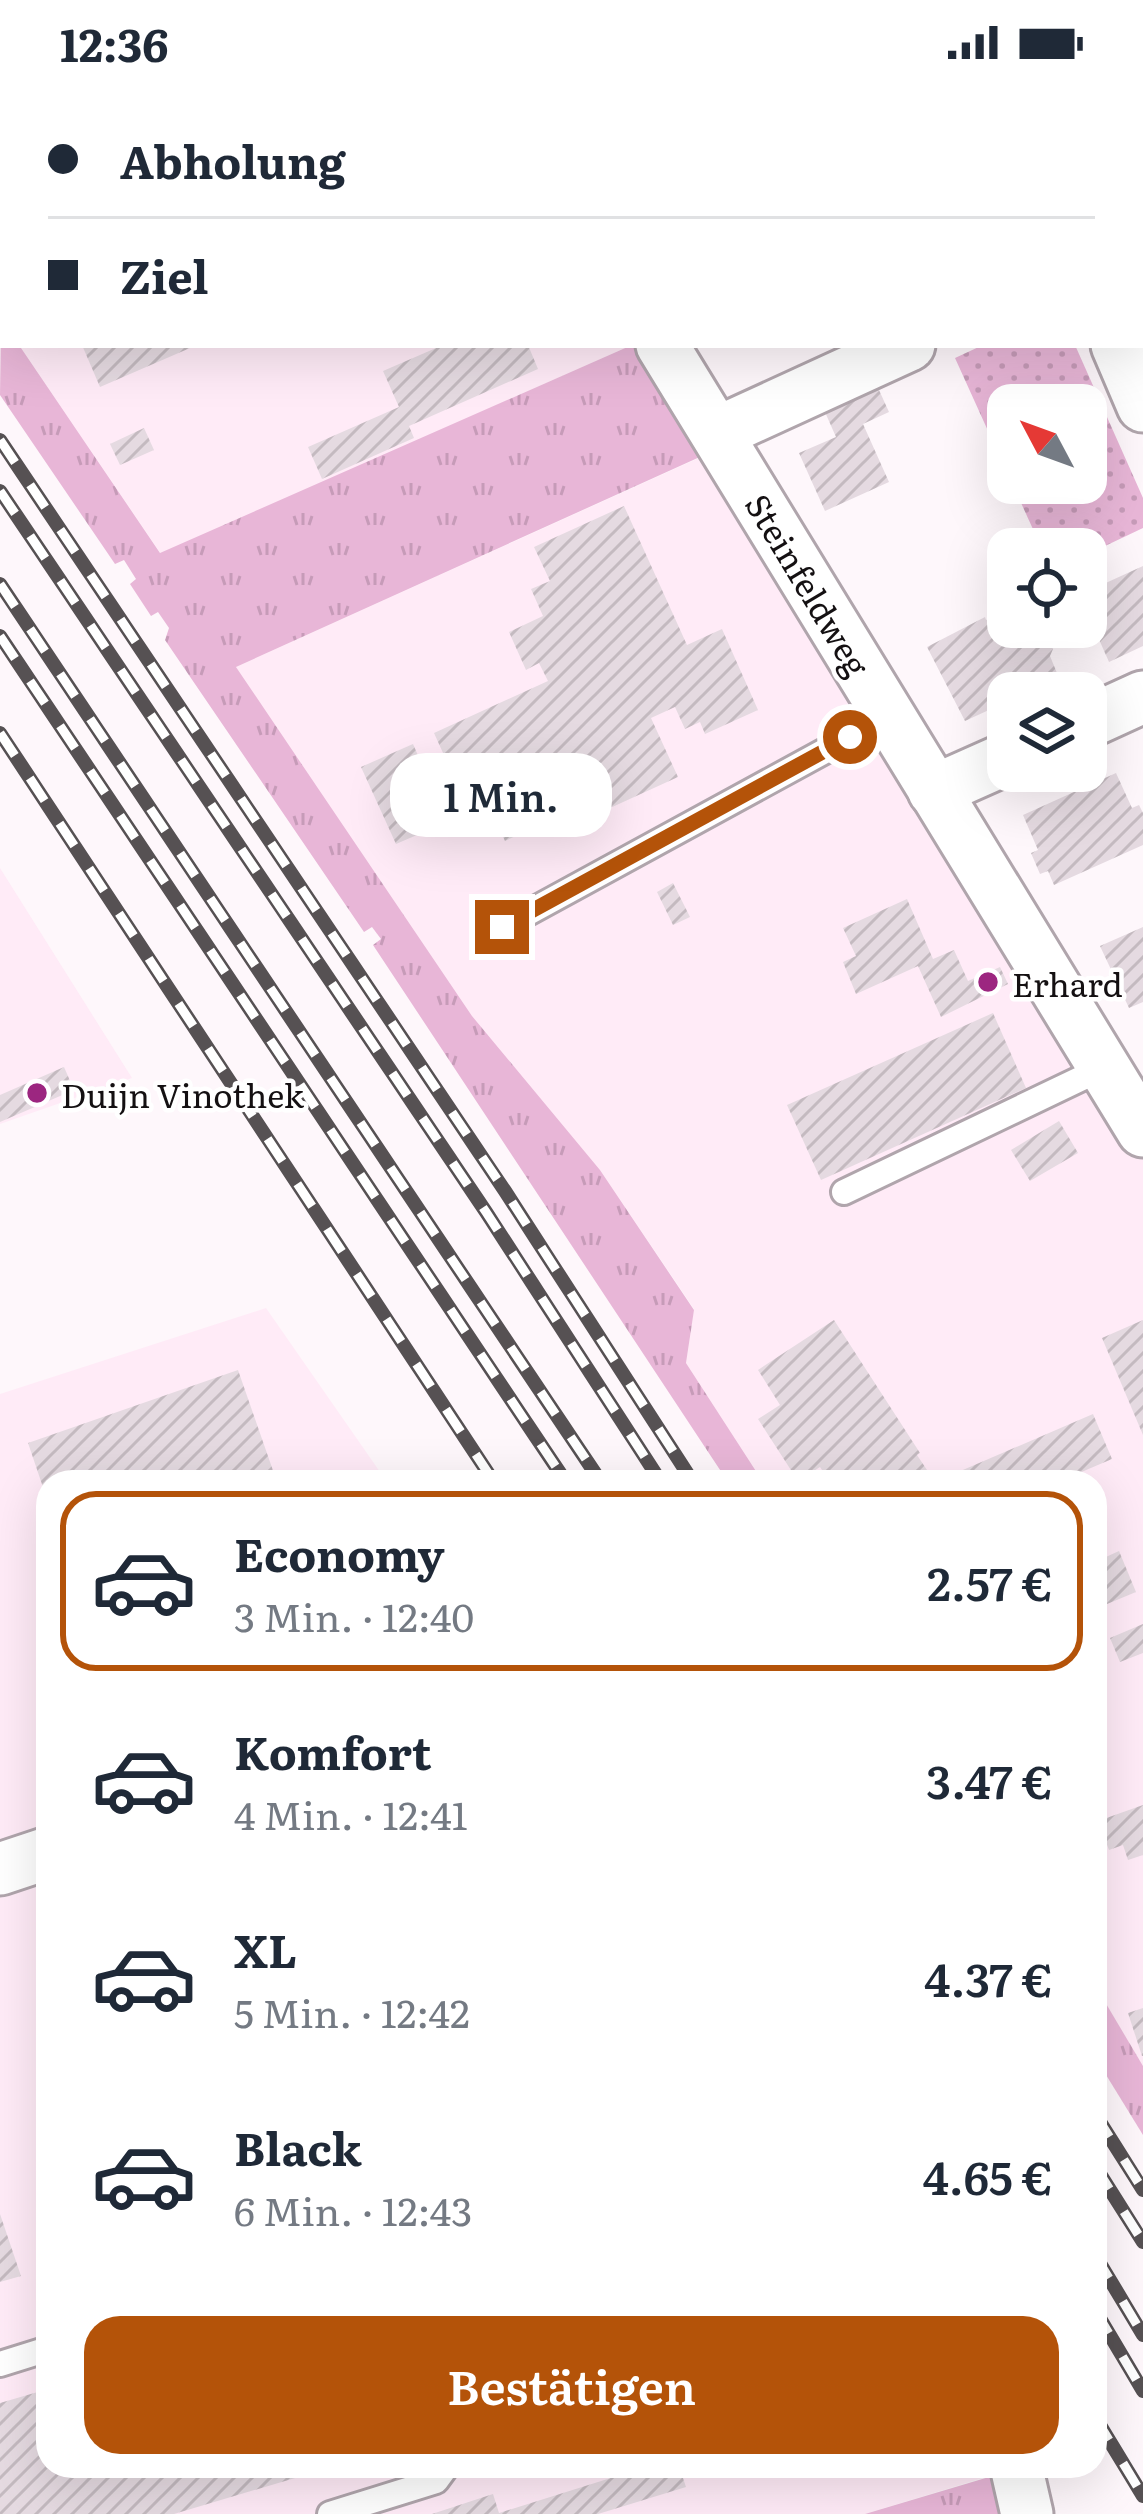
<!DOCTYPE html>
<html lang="de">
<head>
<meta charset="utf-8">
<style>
	:root { --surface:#fff; --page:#f6f6f7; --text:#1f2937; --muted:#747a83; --line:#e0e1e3; --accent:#b45309 }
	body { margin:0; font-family:Literata,serif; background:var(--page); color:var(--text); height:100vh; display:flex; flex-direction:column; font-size:45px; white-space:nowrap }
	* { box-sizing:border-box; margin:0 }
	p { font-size:39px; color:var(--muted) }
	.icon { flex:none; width:66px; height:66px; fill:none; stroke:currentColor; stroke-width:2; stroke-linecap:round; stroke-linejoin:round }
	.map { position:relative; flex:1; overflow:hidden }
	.side { position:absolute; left:36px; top:1386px; width:1071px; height:1008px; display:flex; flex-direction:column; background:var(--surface); border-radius:36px; box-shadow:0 12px 48px #0002 }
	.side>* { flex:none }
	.banner { position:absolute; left:0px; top:0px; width:1143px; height:264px; box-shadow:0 12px 48px #0002; display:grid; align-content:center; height:264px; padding:0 48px; background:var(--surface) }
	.needle { width:78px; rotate:311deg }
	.controls { position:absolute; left:987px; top:300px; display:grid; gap:24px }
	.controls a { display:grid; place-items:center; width:120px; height:120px; border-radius:24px; background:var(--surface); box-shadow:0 12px 48px #0002; font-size:60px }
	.end { position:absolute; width:54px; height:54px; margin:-27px; border:15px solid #b45309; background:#fff; box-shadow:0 0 0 6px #fff }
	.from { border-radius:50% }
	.bubble { position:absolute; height:84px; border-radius:36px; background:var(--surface); box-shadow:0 12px 48px #0002; font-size:39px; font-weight:600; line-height:84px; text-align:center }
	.banner b { display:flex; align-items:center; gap:42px; height:114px; font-size:45px }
	.banner b+b { border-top:3px solid var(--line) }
	.banner i { width:30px; height:30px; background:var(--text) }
	ul { padding:21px 0 0; list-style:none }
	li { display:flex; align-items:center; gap:36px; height:180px; margin:0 24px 18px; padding:0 24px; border:6px solid transparent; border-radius:36px }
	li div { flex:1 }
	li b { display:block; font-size:45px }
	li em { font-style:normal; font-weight:600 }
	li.selected { border-color:var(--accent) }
	li>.icon { width:108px; height:108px; stroke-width:1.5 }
	.button { display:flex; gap:24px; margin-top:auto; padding:24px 48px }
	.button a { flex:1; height:138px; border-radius:36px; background:var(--accent); color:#fff; font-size:48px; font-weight:600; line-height:138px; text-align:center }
	.status { display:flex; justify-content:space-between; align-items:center; height:84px; padding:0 60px; background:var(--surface); direction:ltr }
	.status svg { height:33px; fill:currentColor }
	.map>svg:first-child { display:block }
	.built { fill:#ffebf7 }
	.grass { fill:url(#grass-tufts) }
	.park { fill:url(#park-dots) }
	.building { fill:url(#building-hatch) }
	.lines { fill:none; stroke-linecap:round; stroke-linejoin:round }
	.lane-casing { stroke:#b0a5ac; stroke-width:30 }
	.street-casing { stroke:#b0a5ac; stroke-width:57 }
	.lane { stroke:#fff; stroke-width:24 }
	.street { stroke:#fff; stroke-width:51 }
	.rail-casing { stroke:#565153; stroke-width:14 }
	.rail { stroke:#fff; stroke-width:9; stroke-dasharray:27; stroke-linecap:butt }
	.route { stroke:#b45309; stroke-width:15 }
	.poi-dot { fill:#9c2680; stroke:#fff; stroke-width:4.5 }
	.labels { text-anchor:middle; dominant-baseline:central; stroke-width:9; stroke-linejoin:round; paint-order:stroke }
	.street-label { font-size:33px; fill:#141012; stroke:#fff }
	.poi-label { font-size:33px; fill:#141012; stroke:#fff; text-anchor:start }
</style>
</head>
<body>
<div class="status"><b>12:36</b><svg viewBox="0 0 49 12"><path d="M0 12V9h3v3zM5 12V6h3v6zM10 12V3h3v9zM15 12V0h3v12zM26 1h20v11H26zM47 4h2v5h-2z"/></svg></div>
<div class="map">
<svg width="1143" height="2430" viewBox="0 0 1143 2430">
	<defs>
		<pattern id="grass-tufts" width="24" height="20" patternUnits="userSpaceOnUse" patternTransform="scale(3)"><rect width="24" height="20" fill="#e8b6d7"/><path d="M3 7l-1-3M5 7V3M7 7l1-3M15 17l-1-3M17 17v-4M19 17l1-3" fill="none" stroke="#c69bb8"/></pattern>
		<pattern id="park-dots" width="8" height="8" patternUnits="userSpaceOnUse" patternTransform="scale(3)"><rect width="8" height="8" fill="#e8b6d7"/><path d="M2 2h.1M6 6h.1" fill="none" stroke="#c69bb8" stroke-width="1.8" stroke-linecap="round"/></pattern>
		<pattern id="building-hatch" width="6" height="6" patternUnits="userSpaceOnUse" patternTransform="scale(3)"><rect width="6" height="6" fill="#e5dae1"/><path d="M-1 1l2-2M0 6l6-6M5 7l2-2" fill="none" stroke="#c4bac0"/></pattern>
	</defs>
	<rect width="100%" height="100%" fill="#fef7fb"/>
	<g class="built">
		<path d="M0,0H247L3,3L0,109Z"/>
		<path d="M19,261H632L161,470Z"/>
		<path d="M635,261H684L1143,1019V1982L1095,1901V1398H763L686,1279L694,1225L600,1086L472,932L236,583L701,373Z"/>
		<path d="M0,784L132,994L0,1040Z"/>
		<path d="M266,1224L387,1398H48V2382H994L999,2389L865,2430H0V1310Z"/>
	</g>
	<g class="grass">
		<path d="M3,108V261H19L160,469L632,261L702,372L236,583L472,932L600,1086L694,1226L686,1279L763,1398H728L373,861L381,855L372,843L364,848L165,556L169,544L158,528L151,532L130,500L136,495L124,476L115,480L0,311Z"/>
		<path d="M1095,1901L1143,1982V2051L1095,1973Z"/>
		<path d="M999,2390L1007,2430H865Z"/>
	</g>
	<path class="park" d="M983,261H1075L1143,414V444L1086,471V465H1042L1012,399H1086V321H1008V391L955,274Z"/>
	<g class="building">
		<path d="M82,261H197L100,303Z"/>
		<path d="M443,261H528L538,285L409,342L414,354L322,395L308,363L399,323L383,287Z"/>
		<path d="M874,295L889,328L863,340L889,398L825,427L799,369L836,353L821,319Z"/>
		<path d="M144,344L154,366L120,381L110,360Z"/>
		<path d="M624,422L687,561L722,545L758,626L705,650L700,638L685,645L675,623L651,634L678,693L564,745L559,732L505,757L489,723L471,731L434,649L548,597L539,579L526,586L509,548L543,532L531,505L550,497L534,463Z"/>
		<path d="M1143,482V562L1109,578L1086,526V508Z"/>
		<path d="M1008,526V543H1043L1053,565L1050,572L1059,594L1033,606L1035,609H1008V623L993,630L991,625L965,637L927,563L985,533L986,536Z"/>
		<path d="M413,660L447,738L396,760L361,683Z"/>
		<path d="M1116,689L1132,724L1139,721L1143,729V761L1054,801L1048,787L1040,790L1031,769L1038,766L1023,731Z"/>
		<path d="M673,799L690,833L673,841L657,808Z"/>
		<path d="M907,815L933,875L954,866L968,897L1000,883L1008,900L941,933L918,882L856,910L843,878L856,872L843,844Z"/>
		<path d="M1143,843V918L1129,924L1100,862Z"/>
		<path d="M993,929L1026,1004L821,1096L787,1021Z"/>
		<path d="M64,983L74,1006L0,1038V1011Z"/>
		<path d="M1059,1037L1078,1069L1030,1097L1011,1066Z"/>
		<path d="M834,1236L920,1369L917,1371L935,1398L1093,1330L1112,1375L1058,1398H830L820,1383L798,1397L758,1335L780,1321L758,1286Z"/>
		<path d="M1143,1236V1351L1102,1254Z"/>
		<path d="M238,1286L277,1398H48L47,1415L28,1359Z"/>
		<path d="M1119,1467L1136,1508L1095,1525V1478Z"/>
		<path d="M1143,1540V1569L1120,1578L1110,1554Z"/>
		<path d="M1143,1721V1771L1128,1776L1123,1761L1109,1766L1098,1737Z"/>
		<path d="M1143,1924V1972H1142L1128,1929Z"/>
		<path d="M0,2130L21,2192L0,2198Z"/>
		<path d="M48,2305V2382L332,2383L174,2430H0V2319Z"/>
		<path d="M649,2382H679L686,2403L598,2430H432L493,2410L499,2429Z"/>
	</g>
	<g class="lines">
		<g class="lane-casing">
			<g id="lane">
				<path d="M502,843L889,632"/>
				<path d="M844,1108L1103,984"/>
				<path d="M0,2280L48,2265"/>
				<path d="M330,2430L436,2397L447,2382"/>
			</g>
		</g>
		<g class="street-casing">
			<g id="street">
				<path d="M500,0L502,3"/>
				<path d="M1003,0L1004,3"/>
				<path d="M1140,77L1143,76"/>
				<path d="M662,261L1143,1047"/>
				<path d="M1117,261L1143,322"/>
				<path d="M717,349L909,261"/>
				<path d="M1086,639L1143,613"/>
				<path d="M934,707L1008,674"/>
				<path d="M0,1785L48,1769"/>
				<path d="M1016,2382L1027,2430"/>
			</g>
		</g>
		<use href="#lane" class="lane"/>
		<use href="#street" class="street"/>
		<g class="rail-casing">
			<g id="rail">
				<path d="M0,356L505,1107L693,1398"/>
				<path d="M0,407L486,1128L661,1398"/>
				<path d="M0,500L601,1398"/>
				<path d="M0,552L566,1398"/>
				<path d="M0,649L494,1398"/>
				<path d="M1095,2030L1143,2106"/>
				<path d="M1095,2082L1143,2158"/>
				<path d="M1095,2171L1143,2251"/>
				<path d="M1095,2226L1143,2307"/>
				<path d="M1095,2333L1143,2412"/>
			</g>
		</g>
		<use href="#rail" class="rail"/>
	</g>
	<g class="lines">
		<path class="route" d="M502,843L850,653"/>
	</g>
	<g class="poi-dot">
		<circle cx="988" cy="898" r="12"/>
		<circle cx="37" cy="1009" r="12"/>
	</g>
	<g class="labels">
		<g class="street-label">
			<text transform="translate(809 500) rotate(59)">Steinfeldweg</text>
		</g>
		<g class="poi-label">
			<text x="1012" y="898">Erhard</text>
			<text x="61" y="1009">Duijn Vinothek</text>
		</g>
	</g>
</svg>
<div class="controls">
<a><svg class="needle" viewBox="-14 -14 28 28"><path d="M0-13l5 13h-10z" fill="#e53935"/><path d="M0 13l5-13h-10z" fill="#747a83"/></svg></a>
<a><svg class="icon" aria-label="locate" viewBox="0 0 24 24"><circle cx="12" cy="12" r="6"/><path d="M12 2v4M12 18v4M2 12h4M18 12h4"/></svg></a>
<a><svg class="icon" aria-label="layers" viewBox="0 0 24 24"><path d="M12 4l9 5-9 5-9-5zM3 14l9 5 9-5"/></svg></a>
</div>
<i class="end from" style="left:850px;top:653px"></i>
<i class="end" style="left:502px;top:843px"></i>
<div class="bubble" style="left:390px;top:669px;width:222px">1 Min.</div>
<div class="banner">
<b><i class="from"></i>Abholung</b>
<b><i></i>Ziel</b>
</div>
<section class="side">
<ul>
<li class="selected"><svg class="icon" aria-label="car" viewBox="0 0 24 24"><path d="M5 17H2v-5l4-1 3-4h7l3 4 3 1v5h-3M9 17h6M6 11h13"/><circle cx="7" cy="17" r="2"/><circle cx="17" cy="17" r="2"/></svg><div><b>Economy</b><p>3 Min. · 12:40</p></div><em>2.57 €</em></li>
<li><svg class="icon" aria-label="car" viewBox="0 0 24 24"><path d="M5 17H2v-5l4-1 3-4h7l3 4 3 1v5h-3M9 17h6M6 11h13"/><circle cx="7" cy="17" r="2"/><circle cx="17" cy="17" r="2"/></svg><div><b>Komfort</b><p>4 Min. · 12:41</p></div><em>3.47 €</em></li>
<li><svg class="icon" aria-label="car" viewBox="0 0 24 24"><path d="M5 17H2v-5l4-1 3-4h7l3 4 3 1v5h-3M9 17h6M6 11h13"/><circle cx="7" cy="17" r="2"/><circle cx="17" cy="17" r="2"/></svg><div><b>XL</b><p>5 Min. · 12:42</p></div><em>4.37 €</em></li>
<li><svg class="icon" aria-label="car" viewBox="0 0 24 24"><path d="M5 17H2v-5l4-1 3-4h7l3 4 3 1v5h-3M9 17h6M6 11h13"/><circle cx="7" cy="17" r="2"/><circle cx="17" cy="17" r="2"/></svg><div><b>Black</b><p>6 Min. · 12:43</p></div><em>4.65 €</em></li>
</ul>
<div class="button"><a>Bestätigen</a></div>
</section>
</div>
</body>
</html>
